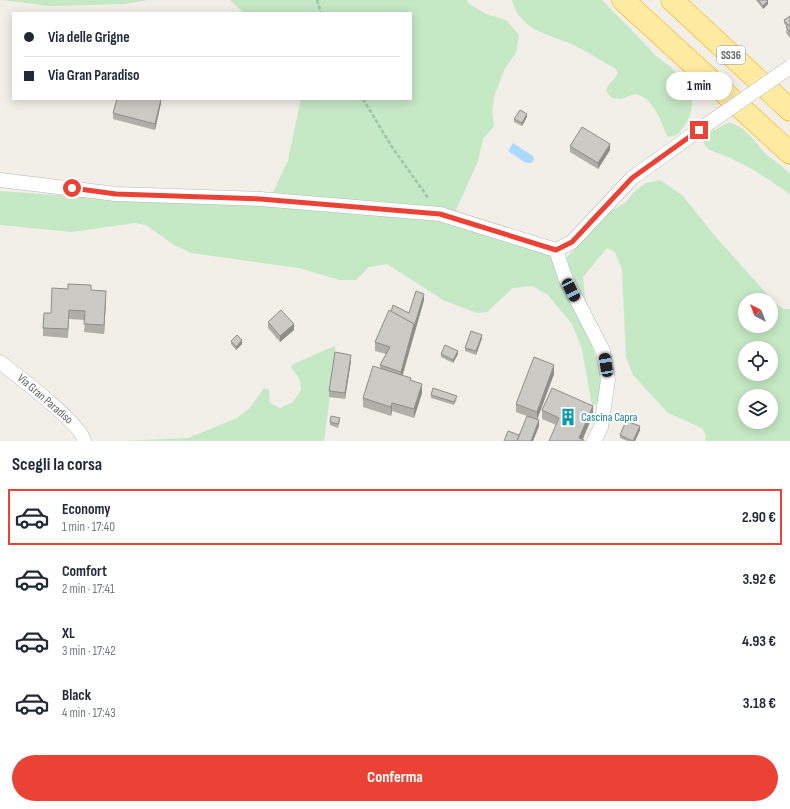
<!DOCTYPE html>
<html lang="it">
<head>
<meta charset="utf-8">
<style>
	:root { --surface:#fff; --page:#f2f2f3; --text:#1f2937; --muted:#747a83; --line:#e0e1e3; --accent:#ea4335 }
	body { margin:0; font-family:"Sofia Sans Condensed",sans-serif; background:var(--page); color:var(--text); height:100vh; display:flex; flex-direction:column; font-size:15px; white-space:nowrap }
	* { box-sizing:border-box; margin:0 }
	p { font-size:13px; color:var(--muted) }
	.icon { flex:none; width:22px; height:22px; fill:none; stroke:currentColor; stroke-width:2; stroke-linecap:round; stroke-linejoin:round }
	.map { position:relative; height:441px; overflow:hidden }
	.side { display:flex; flex-direction:column; background:var(--surface); flex:1 }
	.side>* { flex:none }
	.guide { position:absolute; left:12px; top:12px; width:400px; height:88px; border-radius:0px; box-shadow:0 2px 10px #0003; display:grid; align-content:center; height:88px; padding:0 12px; background:var(--surface) }
	.needle { width:26px; rotate:318deg }
	.controls { position:absolute; left:738px; top:293px; display:grid; gap:8px }
	.controls a { display:grid; place-items:center; width:40px; height:40px; border-radius:50%; background:var(--surface); box-shadow:0 2px 10px #0003; font-size:20px }
	.end { position:absolute; width:18px; height:18px; margin:-9px; border:5px solid #ea4335; background:#fff; box-shadow:0 0 0 2px #fff }
	.from { border-radius:50% }
	.bubble { position:absolute; height:28px; border-radius:14px; background:var(--surface); box-shadow:0 2px 10px #0003; font-size:13px; font-weight:700; line-height:28px; text-align:center }
	.car { position:absolute; width:12px; height:24px; margin:-12px -6px; border-radius:5px; box-shadow:0 0 3px 1px #0007; background:linear-gradient(#222 24%,#8ab4d8 0 40%,#222 0 76%,#8ab4d8 0 86%,#222 0) }
	.guide b { display:flex; align-items:center; gap:14px; height:38px; font-size:15px }
	.guide b+b { border-top:1px solid var(--line) }
	.guide i { width:10px; height:10px; background:var(--text) }
	ul { padding:0; list-style:none }
	li { display:flex; align-items:center; gap:12px; height:56px; margin:0 8px 6px; padding:0 4px; border:2px solid transparent; border-radius:0px }
	li div { flex:1 }
	li b { display:block; font-size:15px }
	li em { font-style:normal; font-weight:700 }
	li.active { border-color:var(--accent) }
	li>.icon { width:36px; height:36px; stroke-width:1.5 }
	h2 { padding:0 12px; font-size:18px; line-height:48px }
	.action { display:flex; gap:8px; margin-top:auto; padding:8px 12px }
	.action a { flex:1; height:46px; border-radius:24px; background:var(--accent); color:#fff; font-size:16px; font-weight:700; line-height:46px; text-align:center }
	.map>svg:first-child { display:block }
	.green { fill:#c5e8c5; fill-rule:evenodd }
	.water { fill:#aadaff }
	.lines { fill:none; stroke-linecap:round; stroke-linejoin:round }
	.minor-casing { stroke:#b5b8bc; stroke-width:15 }
	.trunk-casing { stroke:#f9ab00; stroke-width:23 }
	.path { stroke:#9cc7a9; stroke-width:2.5; stroke-dasharray:4 2; stroke-linecap:butt }
	.minor { stroke:#fff; stroke-width:14 }
	.trunk { stroke:#feeaa1; stroke-width:22 }
	.minor-bridge-casing { stroke:#b5b8bc; stroke-width:15; stroke-linecap:butt }
	.minor-bridge { stroke:#fff; stroke-width:14 }
	.wall { fill:#afaea9 }
	.shaded-wall { fill:#8f8d8a }
	.building { fill:#cccac5; stroke:#8f8d8a }
	.route { stroke:#ea4335; stroke-width:5 }
	.labels { text-anchor:middle; dominant-baseline:central; stroke-width:4; stroke-linejoin:round; paint-order:stroke }
	.shield { fill:#fff; stroke:#8f9295; stroke-width:1 }
	.shield-label { font-size:11px; font-weight:bold; fill:#5f6368 }
	.street-label { font-size:12px; fill:#5f6368; stroke:#fff }
	.culture-label { font-size:12px; fill:#0d838f; stroke:#fff; text-anchor:start }
</style>
</head>
<body>
<div class="map">
<svg width="790" height="441" viewBox="0 0 790 441">
	<rect width="100%" height="100%" fill="#f1efe8"/>
	<g class="green">
		<path d="M2,0H149L125,4L49,6Z"/>
		<path d="M230,0H467L468,3L486,14L506,20L519,35L516,53L505,68L495,94L492,109L494,126L483,139L478,161L453,217L479,218L565,259L608,213L626,202L635,191L646,183L660,180L683,196L714,235L776,304L784,309H790V441H705L706,436L702,428L668,413L633,375L626,357L622,270L615,252L607,248L583,277L585,297L592,316V346L598,363L603,401L592,406L582,349L572,324L548,295L532,286L513,288L487,312L477,313L443,300L387,264L369,267L356,280H340L299,268L191,253L174,245L146,225L135,223L72,232L0,225V191L127,200L270,199L288,160L301,99H411V13H244ZM745,300H771V326H745ZM745,348H771V374H745ZM745,396H771V422H745Z"/>
		<path d="M512,0H602L649,48C656,58 666,62 674,70C697,91 698,113 677,135L668,137C660,121 655,98 635,94L621,99L612,98L606,91C608,83 616,80 618,72L616,69C600,60 585,50 569,43C545,33 519,29 512,0Z"/>
		<path d="M729,122C747,128 754,141 766,154C774,161 783,166 790,174V194C767,178 745,163 718,153C711,151 704,148 703,140L709,133Z"/>
		<path d="M335,346V358L324,441H120L188,438L237,418L250,408L264,388L269,390L270,403L280,408L293,402L301,390L300,380L291,367L293,364Z"/>
	</g>
	<path class="water" d="M513,143L533,156L534,160L531,163H526L508,151Z"/>
	<g class="lines">
		<g class="minor-casing">
			<g id="minor">
				<path d="M0,180L116,194L260,199L440,214L556,250"/>
				<path d="M556,250L565,277L603,351L608,380L601,427L594,441"/>
				<path d="M556,250L572,242L632,178L699,130"/>
				<path d="M0,362C14,373 84,426 84,441"/>
			</g>
		</g>
		<g class="trunk-casing">
			<g id="trunk">
				<path d="M623,0L790,153"/>
				<path d="M672,0L790,110"/>
			</g>
		</g>
		<g class="path">
			<path d="M317,0L321,13"/>
			<path d="M363,99L392,147L429,199"/>
		</g>
		<use href="#minor" class="minor"/>
		<use href="#trunk" class="trunk"/>
		<g class="minor-bridge-casing">
			<path id="minor-bridge" d="M699,130L790,67"/>
		</g>
		<use href="#minor-bridge" class="minor-bridge"/>
	</g>
	<g class="wall">
		<path d="M756,0H767L768,4L763,9Z"/>
		<path d="M790,16V38L786,33L787,27L784,23V20Z"/>
		<path d="M161,99V103L155,130L113,119V113Z"/>
		<path d="M527,117L522,126L514,122V119Z"/>
		<path d="M570,146L610,150L598,169L570,152Z"/>
		<path d="M91,290L106,299L104,334L84,332L85,320L69,319L68,338L43,336V328Z"/>
		<path d="M424,300L402,375L411,381L422,393L414,418L392,411L391,416L363,407V398L380,369V365L386,354L375,351V342L391,312L409,313Z"/>
		<path d="M268,322L294,330L280,342L268,328Z"/>
		<path d="M482,338L476,355L465,351V348Z"/>
		<path d="M231,341L242,344L236,350L231,344Z"/>
		<path d="M441,354H458L453,363L441,357Z"/>
		<path d="M351,361L345,399L329,397V391Z"/>
		<path d="M554,374L537,420L539,426L533,441L519,435L527,416L516,412V404Z"/>
		<path d="M431,395L457,399L454,405L431,398Z"/>
		<path d="M542,410L593,415L582,439L556,425L542,419Z"/>
		<path d="M340,421L338,428L330,425V422Z"/>
		<path d="M640,430L635,441H627L620,438V435Z"/>
	</g>
	<g class="shaded-wall">
		<path d="M768,1V4L763,9V6Z"/>
		<path d="M161,99V103L155,130V124Z"/>
		<path d="M527,114V117L522,126V123Z"/>
		<path d="M610,144V150L598,169V163Z"/>
		<path d="M106,291V299L104,334V325Z"/>
		<path d="M424,294V300L401,381V372L414,324Z"/>
		<path d="M294,324V330L280,342V336Z"/>
		<path d="M482,335V338L476,355V351Z"/>
		<path d="M242,340V344L236,350V347Z"/>
		<path d="M458,351V354L453,363V360Z"/>
		<path d="M351,355V361L345,399V393Z"/>
		<path d="M554,365V374L537,420V412Z"/>
		<path d="M422,384V393L414,418V409Z"/>
		<path d="M392,403V411L391,416V407Z"/>
		<path d="M593,406V415L582,441L579,438Z"/>
		<path d="M539,420V426L533,441H531Z"/>
		<path d="M640,426V430L635,441H633Z"/>
	</g>
	<g class="building">
		<path d="M758,0H767L768,1L763,6Z"/>
		<path d="M790,16V24L788,26L784,20Z"/>
		<path d="M790,24V32L786,27Z"/>
		<path d="M117,99H161L155,124L113,113Z"/>
		<path d="M520,110L527,114L522,123L514,119Z"/>
		<path d="M582,127L610,144L598,163L570,146Z"/>
		<path d="M68,284L91,285V290L106,291L104,325L84,324L85,311L69,310L68,329L43,328L44,313H51L52,288L68,289Z"/>
		<path d="M416,291L424,294L414,327V324L391,312L393,305L409,313Z"/>
		<path d="M281,310L294,324L280,336L268,322Z"/>
		<path d="M389,310L414,324L401,372L380,365L390,347L375,342Z"/>
		<path d="M471,331L482,335L476,351L465,348Z"/>
		<path d="M237,335L242,340L236,347L231,341Z"/>
		<path d="M445,345L458,351L453,360L441,354Z"/>
		<path d="M335,352L351,355L345,393L329,391Z"/>
		<path d="M534,357L554,365L537,412L516,404Z"/>
		<path d="M373,366L411,378L410,380L422,384L414,409L392,403L391,407L363,398Z"/>
		<path d="M433,388L457,396L454,402L431,395Z"/>
		<path d="M552,388L593,406L579,438L584,440V441H549L559,418L542,410Z"/>
		<path d="M331,416L340,418L338,424L330,422Z"/>
		<path d="M527,416L539,420L531,441H517Z"/>
		<path d="M626,421L640,426L633,441L620,435Z"/>
		<path d="M508,431L519,435L517,441H504Z"/>
	</g>
	<g class="lines">
		<path class="route" d="M72,188L116,194L260,199L440,214L556,250L572,242L632,178L699,130"/>
	</g>
	<defs>
		<g id="building-bare" transform="scale(1.38)"><path d="M-4-6H4V6H1V3H-1V6H-4ZM-2.5-4.3h1.7v1.8h-1.7ZM.8-4.3h1.7v1.8H.8ZM-2.5-1h1.7V.8h-1.7ZM.8-1h1.7V.8H.8Z" fill="#0f9aa8" stroke="#fff" stroke-width="2.5" paint-order="stroke"/></g>
	</defs>
	<g fill-rule="evenodd">
		<use href="#building-bare" x="568" y="417"/>
	</g>
	<g class="labels">
		<rect class="shield" x="717" y="46" width="28" height="18" rx="3"/>
		<g class="shield-label">
			<text x="731" y="55">SS36</text>
		</g>
		<g class="street-label">
			<text transform="translate(45 399) rotate(41)">Via Gran Paradiso</text>
		</g>
		<g class="culture-label">
			<text x="581" y="417">Cascina Capra</text>
		</g>
	</g>
</svg>
<div class="controls">
<a><svg class="needle" viewBox="-14 -14 28 28"><path d="M0-13l5 13h-10z" fill="#e53935"/><path d="M0 13l5-13h-10z" fill="#747a83"/></svg></a>
<a><svg class="icon" aria-label="locate" viewBox="0 0 24 24"><circle cx="12" cy="12" r="6"/><path d="M12 2v4M12 18v4M2 12h4M18 12h4"/></svg></a>
<a><svg class="icon" aria-label="layers" viewBox="0 0 24 24"><path d="M12 4l9 5-9 5-9-5zM3 14l9 5 9-5"/></svg></a>
</div>
<i class="end from" style="left:72px;top:188px"></i>
<i class="end" style="left:699px;top:130px"></i>
<div class="bubble" style="left:666px;top:72px;width:66px">1 min</div>
<i class="car" style="left:571px;top:290px;rotate:153deg"></i>
<i class="car" style="left:606px;top:365px;rotate:351deg"></i>
<div class="guide">
<b><i class="from"></i>Via delle Grigne</b>
<b><i></i>Via Gran Paradiso</b>
</div>
</div>
<section class="side">
<h2>Scegli la corsa</h2>
<ul>
<li class="active"><svg class="icon" aria-label="car" viewBox="0 0 24 24"><path d="M5 17H2v-5l4-1 3-4h7l3 4 3 1v5h-3M9 17h6M6 11h13"/><circle cx="7" cy="17" r="2"/><circle cx="17" cy="17" r="2"/></svg><div><b>Economy</b><p>1 min · 17:40</p></div><em>2.90 €</em></li>
<li><svg class="icon" aria-label="car" viewBox="0 0 24 24"><path d="M5 17H2v-5l4-1 3-4h7l3 4 3 1v5h-3M9 17h6M6 11h13"/><circle cx="7" cy="17" r="2"/><circle cx="17" cy="17" r="2"/></svg><div><b>Comfort</b><p>2 min · 17:41</p></div><em>3.92 €</em></li>
<li><svg class="icon" aria-label="car" viewBox="0 0 24 24"><path d="M5 17H2v-5l4-1 3-4h7l3 4 3 1v5h-3M9 17h6M6 11h13"/><circle cx="7" cy="17" r="2"/><circle cx="17" cy="17" r="2"/></svg><div><b>XL</b><p>3 min · 17:42</p></div><em>4.93 €</em></li>
<li><svg class="icon" aria-label="car" viewBox="0 0 24 24"><path d="M5 17H2v-5l4-1 3-4h7l3 4 3 1v5h-3M9 17h6M6 11h13"/><circle cx="7" cy="17" r="2"/><circle cx="17" cy="17" r="2"/></svg><div><b>Black</b><p>4 min · 17:43</p></div><em>3.18 €</em></li>
</ul>
<div class="action"><a>Conferma</a></div>
</section>
</body>
</html>
